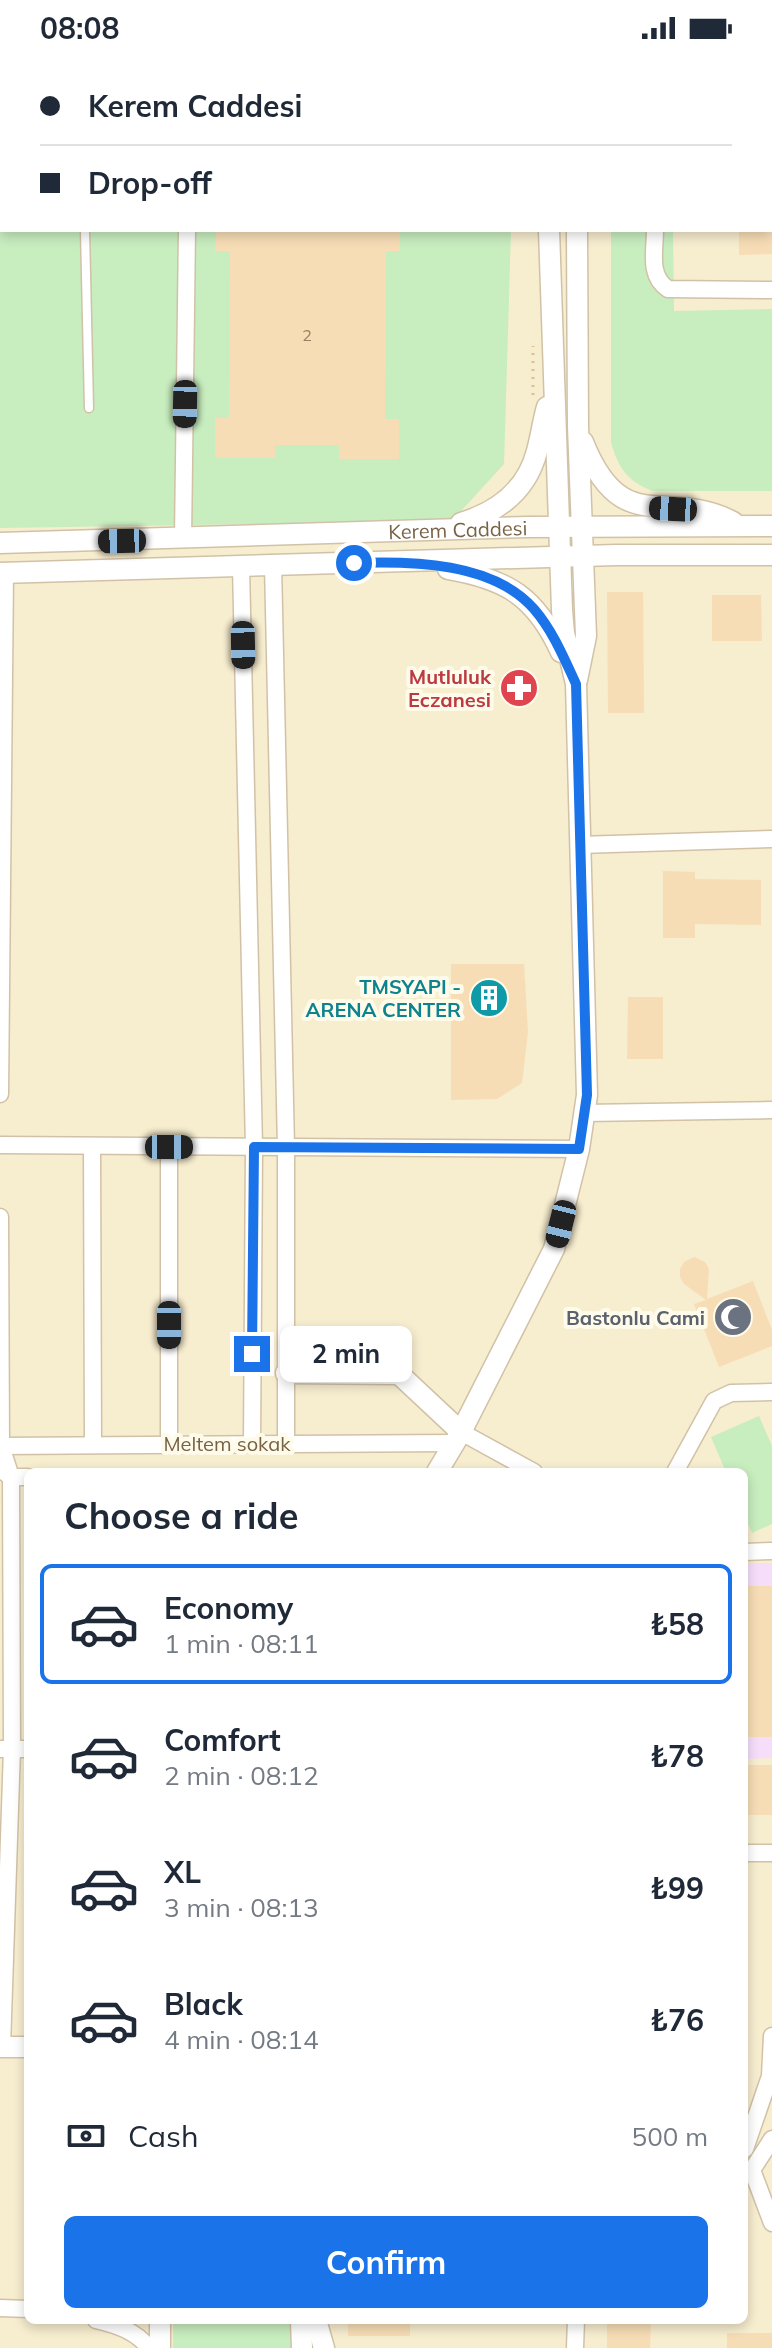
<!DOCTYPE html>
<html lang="en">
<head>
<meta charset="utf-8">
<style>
	:root { --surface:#fff; --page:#f6f6f7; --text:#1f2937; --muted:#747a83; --line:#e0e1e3; --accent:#1a73e8 }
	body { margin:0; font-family:Mulish,sans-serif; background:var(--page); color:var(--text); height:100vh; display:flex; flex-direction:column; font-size:30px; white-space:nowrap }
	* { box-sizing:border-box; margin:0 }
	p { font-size:26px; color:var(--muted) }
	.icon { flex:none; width:44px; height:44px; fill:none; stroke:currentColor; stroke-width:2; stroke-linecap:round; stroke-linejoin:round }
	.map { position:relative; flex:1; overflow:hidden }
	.panel { position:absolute; left:24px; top:1412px; width:724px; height:856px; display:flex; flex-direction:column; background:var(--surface); border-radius:12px; box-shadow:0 4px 12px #0003 }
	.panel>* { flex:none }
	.guide { position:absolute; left:0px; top:0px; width:772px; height:176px; box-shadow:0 4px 12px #0003; display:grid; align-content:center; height:176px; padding:0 40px; background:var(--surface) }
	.end { position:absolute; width:36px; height:36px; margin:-18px; border:10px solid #1a73e8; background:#fff; box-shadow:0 0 0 4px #fff }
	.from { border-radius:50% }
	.bubble { position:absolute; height:56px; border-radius:12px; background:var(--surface); box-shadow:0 4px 12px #0003; font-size:26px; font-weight:700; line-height:56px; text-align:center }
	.car { position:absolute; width:24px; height:48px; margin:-24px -12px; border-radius:10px; box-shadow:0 0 6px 2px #0007; background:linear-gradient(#222 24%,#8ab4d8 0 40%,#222 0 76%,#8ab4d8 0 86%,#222 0) }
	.guide b { display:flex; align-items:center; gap:28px; height:76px; font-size:30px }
	.guide b+b { border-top:2px solid var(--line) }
	.guide i { width:20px; height:20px; background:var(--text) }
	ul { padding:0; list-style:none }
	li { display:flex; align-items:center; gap:24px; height:120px; margin:0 16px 12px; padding:0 24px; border:4px solid transparent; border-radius:12px }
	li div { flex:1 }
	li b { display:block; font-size:30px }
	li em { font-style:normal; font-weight:700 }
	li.current { border-color:var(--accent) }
	li>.icon { width:72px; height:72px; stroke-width:1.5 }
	h2 { padding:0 40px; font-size:36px; line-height:96px }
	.pay { display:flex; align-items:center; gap:20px; height:88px; padding:0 40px; font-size:30px }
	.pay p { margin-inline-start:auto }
	.primary-button { display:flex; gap:16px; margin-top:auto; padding:16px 40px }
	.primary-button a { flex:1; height:92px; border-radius:12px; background:var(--accent); color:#fff; font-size:32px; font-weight:700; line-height:92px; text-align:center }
	.status { display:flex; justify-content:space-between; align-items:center; height:56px; padding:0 40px; background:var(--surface); direction:ltr }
	.status svg { height:22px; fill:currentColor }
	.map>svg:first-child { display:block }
	.residential { fill:#f7edcf; fill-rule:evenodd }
	.education { fill:#f6defb }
	.green { fill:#c8edbf }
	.building { fill:#f7ddb6 }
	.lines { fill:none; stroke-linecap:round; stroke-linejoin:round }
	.service-casing { stroke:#d1c2a7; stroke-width:11 }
	.minor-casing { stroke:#d1c2a7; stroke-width:19 }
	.tertiary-casing { stroke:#d1c2a7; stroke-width:23 }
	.path { stroke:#dbc199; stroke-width:3; stroke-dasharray:2 6; stroke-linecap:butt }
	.service { stroke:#fff; stroke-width:8 }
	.minor { stroke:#fff; stroke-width:16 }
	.tertiary { stroke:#fff; stroke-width:20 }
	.route { stroke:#1a73e8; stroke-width:10 }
	.labels { text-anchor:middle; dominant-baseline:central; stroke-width:8; stroke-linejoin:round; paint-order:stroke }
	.number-label { font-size:16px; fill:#988161 }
	.street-label { font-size:20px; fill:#786245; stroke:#fffbea }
	.health-label { font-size:20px; font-weight:bold; fill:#be3a42; stroke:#fffbea; text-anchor:end }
	.culture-label { font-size:20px; font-weight:bold; fill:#0d838f; stroke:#fffbea; text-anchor:end }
	.worship-label { font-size:20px; font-weight:bold; fill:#5b616d; stroke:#fffbea; text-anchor:end }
</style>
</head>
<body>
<div class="status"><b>08:08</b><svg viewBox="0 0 49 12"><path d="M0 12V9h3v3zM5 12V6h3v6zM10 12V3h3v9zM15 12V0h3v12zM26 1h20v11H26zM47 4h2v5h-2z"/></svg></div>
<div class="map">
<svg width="772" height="2292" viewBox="0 0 772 2292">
	<rect width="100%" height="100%" fill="#fef9e1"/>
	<path class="residential" d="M0,0H772V2292H0ZM2,2H770V174H2ZM28,1416H744V2264H28Z"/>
	<path class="education" d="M744,1507H772V1702L744,1703Z"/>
	<g class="green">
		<path d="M0,0H527L2,2V174H511L504,408L452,465L0,472Z"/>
		<path d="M611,174H673L674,255L772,253V435H653C628,426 618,412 611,386Z"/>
		<path d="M759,1360L772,1390V1468L752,1477L744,1458V1416H726L711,1381Z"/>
		<path d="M173,2264H291L292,2292H173Z"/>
	</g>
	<g class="building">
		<path d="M216,174H400V195H386L385,363H399V403H339V389H275V402H215V362H229L230,195H215Z"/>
		<path d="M739,174H772V198L739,199Z"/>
		<path d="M607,536H643L644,657H608Z"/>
		<path d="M712,539H761L762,585H712Z"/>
		<path d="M663,815L695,816V823L761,824V869L695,868V882H663Z"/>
		<path d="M451,908H524L528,976L522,1027L497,1043L451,1044Z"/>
		<path d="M628,941H663V1003H627Z"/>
		<path d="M694,1201L705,1206L709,1213L707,1243L753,1225L772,1274V1290L719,1311L694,1248L706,1244L684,1228L680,1221V1213L684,1206Z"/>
		<rect x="744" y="1530" width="28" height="151"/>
		<rect x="744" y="1709" width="28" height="50"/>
		<rect x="348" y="2264" width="62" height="16"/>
		<path d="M607,2264H651L650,2292H607Z"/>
		<rect x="727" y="2277" width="45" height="15"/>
	</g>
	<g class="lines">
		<g class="service-casing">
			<g id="service">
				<path d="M85,0V2"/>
				<path d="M341,2L342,0"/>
				<path d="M0,160H2"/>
				<path d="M85,174L89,352"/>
			</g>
		</g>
		<g class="minor-casing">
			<g id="minor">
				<path d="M655,2V0"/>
				<path d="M655,174C655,195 648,220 668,233L772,234"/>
				<path d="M183,483L187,174"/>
				<path d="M273,509L286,1091V1387"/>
				<path d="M241,510L254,1091L252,1387"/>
				<path d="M579,789L772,783"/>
				<path d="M0,1038L5,517"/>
				<path d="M584,1057L772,1054"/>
				<path d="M0,1089L579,1093"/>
				<path d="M92,1090L93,1387"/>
				<path d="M169,1091V1387"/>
				<path d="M0,1161L1,1390L11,1421H28"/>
				<path d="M461,1376L534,1416"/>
				<path d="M0,1390L454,1387"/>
				<path d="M0,1413L11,1421L12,1693L2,1991"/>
				<path d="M675,1416L714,1345L731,1337L772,1336"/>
				<path d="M744,1496L772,1495"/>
				<path d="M0,1693H28"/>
				<path d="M744,1797H772"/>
				<path d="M772,2083L752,2114L772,2167"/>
				<path d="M745,2093L770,2020L772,1980"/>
				<path d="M0,2252L28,2253"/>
				<path d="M96,2264C117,2269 136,2275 149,2292"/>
				<path d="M575,2292L576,2264"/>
			</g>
		</g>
		<g class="tertiary-casing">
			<g id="tertiary">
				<path d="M546,0V2"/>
				<path d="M581,2L582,0"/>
				<path d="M583,386C622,484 666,431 733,466"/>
				<path d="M461,467C498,456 527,434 537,395C541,380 543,365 547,351"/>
				<path id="s1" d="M0,487L528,471L772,470"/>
				<path d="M448,513C507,523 536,541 561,596"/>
				<path d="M0,517L616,499H772"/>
				<path d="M577,624L586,580L578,370L577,174"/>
				<path d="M286,1317L399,1318L461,1376"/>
				<path d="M437,1416L461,1376L554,1193L579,1093L587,1039L576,628L564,577L562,554L549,174"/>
				<path d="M0,1991H28"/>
				<path d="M160,2264V2292"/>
				<path d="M301,2264L302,2292"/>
				<path d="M316,2264L324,2292"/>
			</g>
		</g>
		<path class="path" d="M533,339V290"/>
		<use href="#service" class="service"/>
		<use href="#minor" class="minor"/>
		<use href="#tertiary" class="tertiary"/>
	</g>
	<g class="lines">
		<path class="route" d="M252,1298L254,1091L579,1093L587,1039L576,628C564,602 553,575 534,553C493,506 412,505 354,507"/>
	</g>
	<defs>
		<g id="pharmacy-disc" transform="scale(2)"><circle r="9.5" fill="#e0444e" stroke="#fffbea"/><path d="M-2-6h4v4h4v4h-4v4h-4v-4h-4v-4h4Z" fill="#fff"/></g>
		<g id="building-disc" transform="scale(2)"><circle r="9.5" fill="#0f9aa8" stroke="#fffbea"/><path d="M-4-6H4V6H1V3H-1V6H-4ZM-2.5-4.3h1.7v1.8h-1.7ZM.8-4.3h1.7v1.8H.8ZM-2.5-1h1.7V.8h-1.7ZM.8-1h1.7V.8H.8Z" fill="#fff"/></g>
		<g id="mosque-disc" transform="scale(2)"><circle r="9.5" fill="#6b7280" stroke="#fffbea"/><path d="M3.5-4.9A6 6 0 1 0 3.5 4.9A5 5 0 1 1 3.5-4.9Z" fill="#fff"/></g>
	</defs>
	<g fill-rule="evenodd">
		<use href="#pharmacy-disc" x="519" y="632"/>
		<use href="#building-disc" x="489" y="942"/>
		<use href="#mosque-disc" x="733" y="1261"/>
	</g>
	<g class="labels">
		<g class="number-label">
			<text x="307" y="279">2</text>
		</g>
		<g class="street-label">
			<text stroke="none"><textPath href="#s1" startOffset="458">Kerem Caddesi</textPath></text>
			<text x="227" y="1387">Meltem sokak</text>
		</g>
		<g class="health-label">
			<text x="491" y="620">Mutluluk<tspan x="491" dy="23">Eczanesi</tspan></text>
		</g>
		<g class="culture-label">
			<text x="461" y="930">TMSYAPI -<tspan x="461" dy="23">ARENA CENTER</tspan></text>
		</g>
		<g class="worship-label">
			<text x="705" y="1261">Bastonlu Cami</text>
		</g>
	</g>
</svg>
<i class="end from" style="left:354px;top:507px"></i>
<i class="end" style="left:252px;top:1298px"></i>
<div class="bubble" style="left:280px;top:1270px;width:132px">2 min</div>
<i class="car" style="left:185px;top:348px;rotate:181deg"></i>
<i class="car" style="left:673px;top:453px;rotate:273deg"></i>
<i class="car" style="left:122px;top:485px;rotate:269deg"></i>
<i class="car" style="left:243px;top:589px;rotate:179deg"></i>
<i class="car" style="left:169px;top:1091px;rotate:90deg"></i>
<i class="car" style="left:561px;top:1168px;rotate:194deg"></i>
<i class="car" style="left:169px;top:1269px;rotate:180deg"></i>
<div class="guide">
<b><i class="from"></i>Kerem Caddesi</b>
<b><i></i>Drop-off</b>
</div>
<section class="panel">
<h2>Choose a ride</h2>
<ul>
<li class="current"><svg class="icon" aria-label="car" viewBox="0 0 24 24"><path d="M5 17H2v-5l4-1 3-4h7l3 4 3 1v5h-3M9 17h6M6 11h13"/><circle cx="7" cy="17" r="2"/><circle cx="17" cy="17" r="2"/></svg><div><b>Economy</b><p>1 min · 08:11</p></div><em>₺58</em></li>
<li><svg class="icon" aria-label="car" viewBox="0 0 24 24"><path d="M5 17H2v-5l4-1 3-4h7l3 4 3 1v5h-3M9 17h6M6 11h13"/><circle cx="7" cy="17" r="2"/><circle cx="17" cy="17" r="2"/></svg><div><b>Comfort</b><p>2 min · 08:12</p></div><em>₺78</em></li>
<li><svg class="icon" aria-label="car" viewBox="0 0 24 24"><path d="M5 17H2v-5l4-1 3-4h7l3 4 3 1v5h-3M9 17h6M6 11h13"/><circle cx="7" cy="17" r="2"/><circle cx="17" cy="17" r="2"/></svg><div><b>XL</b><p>3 min · 08:13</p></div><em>₺99</em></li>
<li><svg class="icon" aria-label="car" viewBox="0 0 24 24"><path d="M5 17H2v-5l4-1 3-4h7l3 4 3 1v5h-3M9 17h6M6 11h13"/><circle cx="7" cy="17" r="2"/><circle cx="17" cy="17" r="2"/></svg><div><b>Black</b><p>4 min · 08:14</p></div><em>₺76</em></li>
</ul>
<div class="pay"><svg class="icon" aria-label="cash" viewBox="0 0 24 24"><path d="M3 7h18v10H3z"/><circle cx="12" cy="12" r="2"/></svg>Cash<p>500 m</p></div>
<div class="primary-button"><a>Confirm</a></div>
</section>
</div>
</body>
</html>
